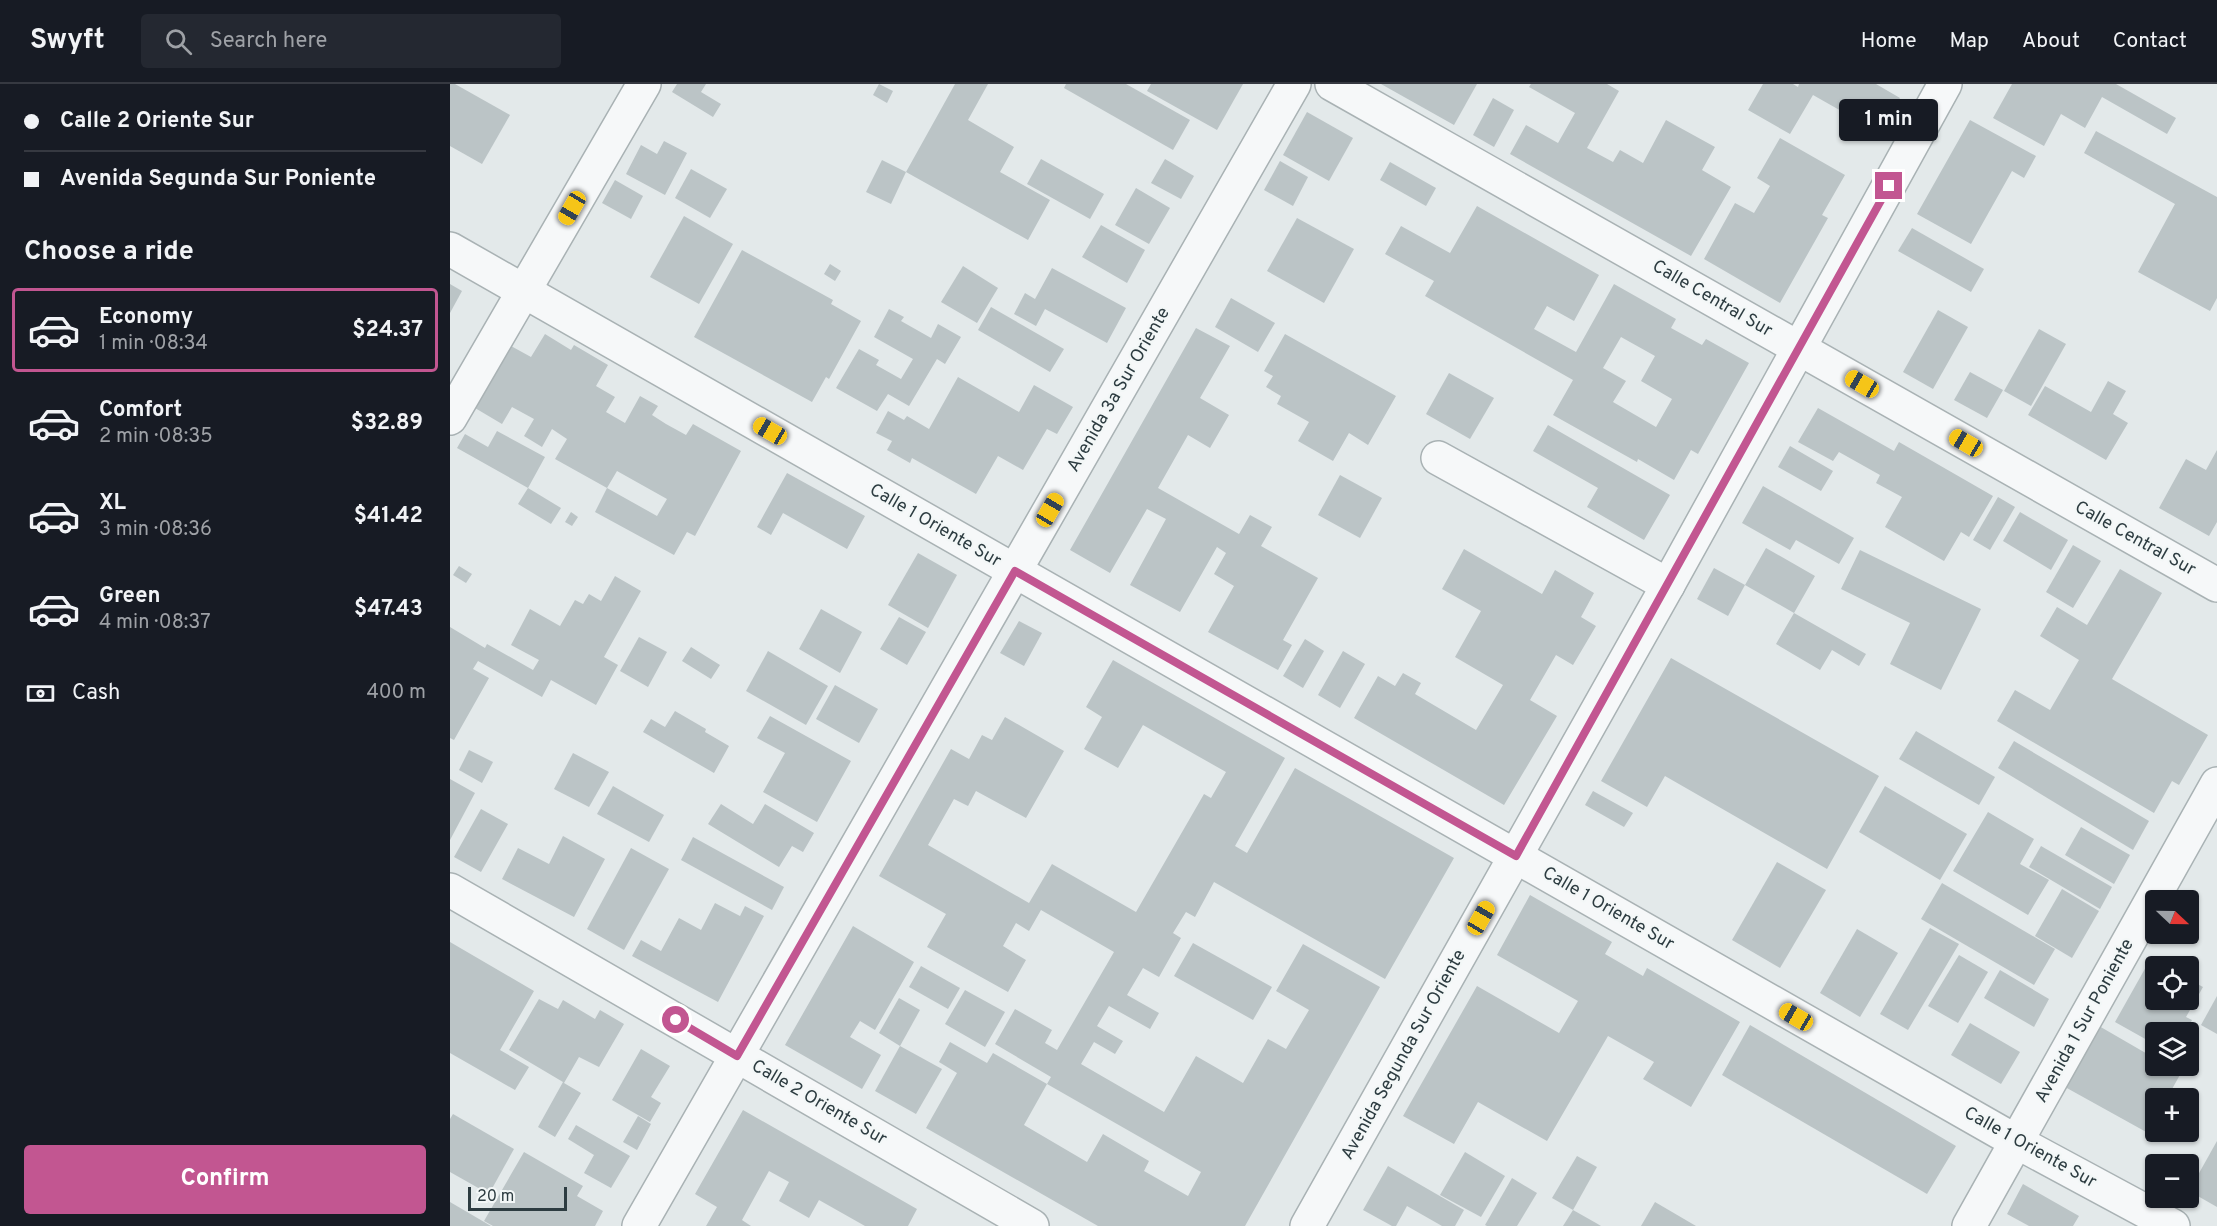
<!DOCTYPE html>
<html lang="en">
<head>
<meta charset="utf-8">
<style>
	:root { --surface:#171b24; --page:#242831; --text:#f1f3f6; --muted:#9ea1a6; --line:#363941; --accent:#c25691 }
	body { margin:0; font-family:Overpass,sans-serif; background:var(--page); color:var(--text); height:100vh; display:flex; flex-direction:column; font-size:22px; white-space:nowrap }
	* { box-sizing:border-box; margin:0 }
	p { font-size:20px; color:var(--muted) }
	.icon { flex:none; width:33px; height:33px; fill:none; stroke:currentColor; stroke-width:2; stroke-linecap:round; stroke-linejoin:round }
	.map { position:relative; flex:1; overflow:hidden }
	.sheet { display:flex; flex-direction:column; background:var(--surface); width:450px }
	.sheet>* { flex:none }
	.guide { display:grid; align-content:center; height:132px; padding:0 24px; background:var(--surface) }
	.needle { width:39px; rotate:112deg }
	.controls { position:absolute; left:1695px; top:806px; display:grid; gap:12px }
	.controls a { display:grid; place-items:center; width:54px; height:54px; border-radius:6px; background:var(--surface); box-shadow:0 2px 4px #0004; font-size:30px }
	.scale { position:absolute; left:18px; bottom:15px; width:99px; box-sizing:border-box; padding-left:6px; border:3px solid #2d3c41; border-top:0; font-size:16px; line-height:21px; white-space:nowrap; color:#2d3c41; -webkit-text-stroke:4px #f3f7f7; paint-order:stroke }
	.end { position:absolute; width:27px; height:27px; margin:-14px; border:8px solid #c25691; background:#fff; box-shadow:0 0 0 3px #fff }
	.from { border-radius:50% }
	.bubble { position:absolute; height:42px; border-radius:6px; background:var(--surface); box-shadow:0 2px 4px #0004; font-size:20px; font-weight:700; line-height:42px; text-align:center }
	.car { position:absolute; width:18px; height:36px; margin:-18px -9px; border-radius:8px; box-shadow:0 0 4px 2px #0007; background:linear-gradient(#f5c518 24%,#345 0 40%,#f5c518 0 76%,#345 0 86%,#f5c518 0) }
	.guide b { display:flex; align-items:center; gap:21px; height:57px; font-size:22px }
	.guide b+b { border-top:2px solid var(--line) }
	.guide i { width:15px; height:15px; background:var(--text) }
	ul { padding:0; list-style:none }
	li { display:flex; align-items:center; gap:18px; height:84px; margin:0 12px 9px; padding:0 12px; border:3px solid transparent; border-radius:6px }
	li div { flex:1 }
	li b { display:block; font-size:22px }
	li em { font-style:normal; font-weight:700 }
	li.selected { border-color:var(--accent) }
	li>.icon { width:54px; height:54px; stroke-width:1.5 }
	h2 { padding:0 24px; font-size:27px; line-height:72px }
	.pay { display:flex; align-items:center; gap:15px; height:66px; padding:0 24px; font-size:22px }
	.pay p { margin-inline-start:auto }
	.button { display:flex; gap:12px; margin-top:auto; padding:12px 24px }
	.button a { flex:1; height:69px; border-radius:6px; background:var(--accent); color:#fff; font-size:24px; font-weight:700; line-height:69px; text-align:center }
	header { display:flex; align-items:center; gap:36px; box-sizing:border-box; height:84px; padding:0 30px; background:var(--surface); border-bottom:2px solid var(--line) }
	header strong { font-size:28px }
	nav { display:flex; gap:33px; margin-inline-start:auto; font-size:21px }
	.search { width:420px; height:54px; background:var(--page); display:flex; align-items:center; gap:15px; box-sizing:border-box; padding:0 21px; border-radius:6px; color:var(--muted); font-size:22px }
	main { display:flex; flex:1; min-height:0 }
	.map>svg:first-child { display:block }
	.building { fill:#bbc4c6; fill-rule:evenodd }
	.lines { fill:none; stroke-linecap:round; stroke-linejoin:round }
	.minor-casing { stroke:#a9b2b4; stroke-width:36 }
	.minor { stroke:#f6f8f9; stroke-width:33 }
	.route { stroke:#c25691; stroke-width:8 }
	.labels { text-anchor:middle; dominant-baseline:central; stroke-width:4.5; stroke-linejoin:round; paint-order:stroke }
	.street-label { font-size:18px; fill:#2d3c41; stroke:#f3f7f7 }
</style>
</head>
<body>
<header>
<strong>Swyft</strong>
<div class="search"><svg class="icon" aria-label="search" viewBox="0 0 24 24"><circle cx="10" cy="10" r="6"/><path d="M15 15l6 6"/></svg>Search here</div>
<nav><a>Home</a><a>Map</a><a>About</a><a>Contact</a></nav>
</header>
<main>
<section class="sheet">
<div class="guide">
<b><i class="from"></i>Calle 2 Oriente Sur</b>
<b><i></i>Avenida Segunda Sur Poniente</b>
</div>
<h2>Choose a ride</h2>
<ul>
<li class="selected"><svg class="icon" aria-label="car" viewBox="0 0 24 24"><path d="M5 17H2v-5l4-1 3-4h7l3 4 3 1v5h-3M9 17h6M6 11h13"/><circle cx="7" cy="17" r="2"/><circle cx="17" cy="17" r="2"/></svg><div><b>Economy</b><p>1 min · 08:34</p></div><em>$24.37</em></li>
<li><svg class="icon" aria-label="car" viewBox="0 0 24 24"><path d="M5 17H2v-5l4-1 3-4h7l3 4 3 1v5h-3M9 17h6M6 11h13"/><circle cx="7" cy="17" r="2"/><circle cx="17" cy="17" r="2"/></svg><div><b>Comfort</b><p>2 min · 08:35</p></div><em>$32.89</em></li>
<li><svg class="icon" aria-label="car" viewBox="0 0 24 24"><path d="M5 17H2v-5l4-1 3-4h7l3 4 3 1v5h-3M9 17h6M6 11h13"/><circle cx="7" cy="17" r="2"/><circle cx="17" cy="17" r="2"/></svg><div><b>XL</b><p>3 min · 08:36</p></div><em>$41.42</em></li>
<li><svg class="icon" aria-label="car" viewBox="0 0 24 24"><path d="M5 17H2v-5l4-1 3-4h7l3 4 3 1v5h-3M9 17h6M6 11h13"/><circle cx="7" cy="17" r="2"/><circle cx="17" cy="17" r="2"/></svg><div><b>Green</b><p>4 min · 08:37</p></div><em>$47.43</em></li>
</ul>
<div class="pay"><svg class="icon" aria-label="cash" viewBox="0 0 24 24"><path d="M3 7h18v10H3z"/><circle cx="12" cy="12" r="2"/></svg>Cash<p>400 m</p></div>
<div class="button"><a>Confirm</a></div>
</section>
<div class="map">
<svg width="1767" height="1142" viewBox="0 0 1767 1142">
	<rect width="100%" height="100%" fill="#e3e9ea"/>
	<g class="building">
		<path d="M0,0H5L60,31L32,80L0,62Z"/>
		<path d="M227,0H256L251,8L271,20L263,33L222,8Z"/>
		<path d="M429,0L443,7L437,19L423,11Z"/>
		<path d="M505,0H538L518,36L564,63L550,88L600,116L578,156L456,88L441,120L416,108L432,76L456,88Z"/>
		<path d="M616,0H676L740,36L723,66L614,4Z"/>
		<path d="M701,0H793L767,46L697,7Z"/>
		<path d="M931,0H1027L1004,41Z"/>
		<path d="M1081,0H1157L1169,7L1137,64L1163,78L1170,66L1193,79L1216,36L1265,63L1252,86L1281,103L1241,172L1060,70L1076,41L1108,59L1125,29L1079,3Z"/>
		<path d="M1313,0H1343L1348,3L1349,0H1426L1450,14L1430,49L1363,11L1340,50L1298,26Z"/>
		<path d="M1562,0H1666L1726,34L1717,50L1652,13L1635,44L1611,30L1594,62L1543,34Z"/>
		<path d="M1043,14L1064,26L1044,63L1023,51Z"/>
		<path d="M857,28L903,54L879,97L833,71Z"/>
		<path d="M1520,36L1586,72L1574,94L1562,87L1521,160L1467,130Z"/>
		<path d="M1646,47L1767,113V214L1760,227L1688,188L1725,120L1634,69Z"/>
		<path d="M1330,54L1395,91L1372,131L1378,134L1330,219L1254,175L1285,119L1304,129L1320,102L1307,94Z"/>
		<path d="M214,57L237,69L215,111L176,90L191,61L207,70Z"/>
		<path d="M591,75L654,110L640,135L577,100Z"/>
		<path d="M715,75L744,92L731,115L701,99Z"/>
		<path d="M830,77L858,93L843,122L814,106Z"/>
		<path d="M940,78L986,104L976,122L930,96Z"/>
		<path d="M241,85L277,105L260,134L225,114Z"/>
		<path d="M165,96L193,112L181,135L152,119Z"/>
		<path d="M686,104L720,124L699,160L665,141Z"/>
		<path d="M1027,122L1149,191L1124,237L1097,222L1084,245L1126,268L1164,200L1226,235L1221,244L1252,261L1256,255L1299,279L1248,370L1241,366L1224,396L1188,375L1187,378L1103,331L1123,296L975,212L984,197L935,170L951,142L1000,169ZM1171,253L1205,272L1191,297L1222,315L1206,343L1163,318L1176,297L1153,284Z"/>
		<path d="M234,132L283,160L249,220L200,193Z"/>
		<path d="M847,134L904,165L874,219L817,187Z"/>
		<path d="M651,141L695,166L677,199L632,173Z"/>
		<path d="M1462,144L1534,185L1521,208L1448,167Z"/>
		<path d="M292,166L383,216L381,220L411,237L379,295L376,293L362,318L244,253Z"/>
		<path d="M380,180L391,187L385,197L374,190Z"/>
		<path d="M513,182L548,204L527,239L491,218Z"/>
		<path d="M602,184L676,224L657,259L595,225L586,242L564,230L575,209L585,215Z"/>
		<path d="M0,200L12,207L0,229Z"/>
		<path d="M781,214L825,239L808,268L765,243Z"/>
		<path d="M541,223L614,265L600,288L528,246Z"/>
		<path d="M439,225L454,233L451,237L481,254L488,240L511,253L495,280L487,275L459,322L438,310L427,327L386,304L409,265L429,276L426,281L451,295L463,275L424,253Z"/>
		<path d="M1488,226L1518,243L1483,305L1453,288Z"/>
		<path d="M746,244L780,262L750,314L779,331L760,364L738,351L708,404L789,450L800,431L822,443L811,462L868,494L833,556L842,561L828,586L758,548L784,502L764,490L776,469L767,463L730,528L680,501L716,435L697,425L660,489L620,466Z"/>
		<path d="M1589,245L1616,260L1581,322L1554,307Z"/>
		<path d="M95,250L121,266L124,261L158,281L146,302L165,313L156,328L175,339L190,312L208,322L202,331L216,340L236,351L243,340L291,367L245,452L237,448L224,471L145,428L157,404L207,432L217,415L167,387L157,404L105,375L117,355L102,345L92,363L74,352L84,335L62,323L52,340L25,324L61,262L81,273Z"/>
		<path d="M835,250L946,312L918,361L899,349L883,377L848,357L859,338L827,320L831,312L816,303L823,292L814,287Z"/>
		<path d="M1520,288L1553,306L1537,334L1504,316Z"/>
		<path d="M999,289L1044,314L1020,355L976,330Z"/>
		<path d="M508,293L569,328L584,301L623,323L607,350L597,345L573,386L548,372L526,410L462,374L460,379L437,366L442,357L426,349L438,327L454,336L457,332L479,345Z"/>
		<path d="M1658,297L1676,307L1663,330L1678,339L1656,376L1578,331L1595,302L1641,328Z"/>
		<path d="M1368,324L1444,367L1449,358L1543,412L1519,453L1511,448L1494,477L1435,443L1452,413L1426,399L1430,391L1389,368L1383,377L1348,358Z"/>
		<path d="M1098,341L1220,411L1194,456L1137,423L1148,404L1083,367Z"/>
		<path d="M47,347L95,373L78,404L7,364L15,350L38,363Z"/>
		<path d="M1340,362L1383,387L1371,407L1328,383Z"/>
		<path d="M1767,366V438L1759,452L1709,424L1736,375L1756,386Z"/>
		<path d="M337,389L415,432L397,465L333,429L321,451L307,443Z"/>
		<path d="M890,391L932,414L910,454L868,431Z"/>
		<path d="M1313,402L1404,454L1389,480L1346,456L1340,466L1292,439Z"/>
		<path d="M78,404L111,424L101,440L68,420Z"/>
		<path d="M1548,413L1565,423L1540,466L1523,456Z"/>
		<path d="M121,428L128,433L122,442L115,438Z"/>
		<path d="M1570,428L1618,456L1601,486L1553,457Z"/>
		<path d="M1623,461L1651,477L1623,524L1596,508Z"/>
		<path d="M1316,464L1365,492L1344,529L1416,570L1409,582L1382,566L1370,586L1326,560L1344,529L1295,501Z"/>
		<path d="M1014,465L1092,510L1105,486L1144,509L1131,533L1146,542L1123,581L1106,571L1080,616L1107,632L1054,721L904,634L928,592L945,602L953,589L971,599L965,610L1026,646L1053,601L1005,573L1031,527L992,505Z"/>
		<path d="M1410,466L1531,525L1491,606L1440,580L1460,539L1391,505Z"/>
		<path d="M468,469L507,491L478,544L438,521Z"/>
		<path d="M9,482L22,490L16,499L3,491Z"/>
		<path d="M1264,484L1295,501L1278,532L1247,515Z"/>
		<path d="M1670,485L1712,509L1662,595L1758,651L1729,701L1722,697L1704,729L1547,637L1565,606L1600,626L1629,576L1590,552L1607,523L1637,541Z"/>
		<path d="M165,492L191,507L154,573L168,581L146,621L101,596L92,613L28,577L23,585L39,594L4,656L0,654V543L35,564L37,560L83,586L89,576L61,561L80,525L110,542L125,516L133,520L139,510L151,517Z"/>
		<path d="M371,525L412,548L390,589L349,565Z"/>
		<path d="M449,533L476,548L457,581L430,565Z"/>
		<path d="M569,537L592,549L574,582L550,569Z"/>
		<path d="M189,553L217,568L198,603L170,587Z"/>
		<path d="M855,555L874,567L853,604L833,592Z"/>
		<path d="M241,563L270,581L261,595L232,577Z"/>
		<path d="M318,567L378,602L356,641L296,607Z"/>
		<path d="M893,567L915,580L890,624L868,611Z"/>
		<path d="M1221,574L1429,692L1377,785L1215,692L1197,723L1151,697Z"/>
		<path d="M663,576L835,674L785,762L797,769L845,684L1004,774L935,895L764,798L745,833L736,828L723,849L731,854L709,893L693,884L677,911L709,929L700,945L659,922L647,942L673,957L665,970L644,958L631,980L714,1028L746,972L793,999L818,955L836,965L859,926L826,907L853,860L930,903L795,1142H648L476,1044L507,989L489,978L500,958L537,979L543,969L597,1000L574,1041L637,1078L653,1050L699,1077L694,1087L738,1112L751,1088L597,1000L601,993L545,960L565,925L602,946L595,959L607,966L664,868L591,826L579,847L566,839L553,862L576,876L558,908L477,863L496,830L429,792L501,665L519,675L532,651L542,656L555,633L614,667L576,734L526,707L518,722L504,715L478,761L579,819L602,780L686,828L754,710L761,714L776,688L693,641L668,684L634,665L652,633L636,623Z"/>
		<path d="M385,601L428,625L409,659L366,635Z"/>
		<path d="M225,627L256,645L255,648L279,662L264,689L193,648L201,635L215,643Z"/>
		<path d="M320,632L401,677L367,738L313,708L335,669L307,654Z"/>
		<path d="M1466,647L1545,693L1529,721L1449,675Z"/>
		<path d="M1564,657L1699,737L1683,766L1548,684Z"/>
		<path d="M19,666L43,678L32,699L9,686Z"/>
		<path d="M123,669L159,688L139,723L104,705Z"/>
		<path d="M0,695L25,709L0,756Z"/>
		<path d="M163,702L214,731L199,758L147,730Z"/>
		<path d="M1435,702L1517,750L1490,796L1409,748Z"/>
		<path d="M1143,707L1183,729L1174,743L1135,721Z"/>
		<path d="M271,720L303,740L315,720L364,749L353,768L342,762L329,783L258,740Z"/>
		<path d="M31,725L58,740L31,788L4,773Z"/>
		<path d="M1538,728L1584,755L1570,780L1599,796L1578,831L1503,787Z"/>
		<path d="M1631,743L1680,771L1664,800L1615,771Z"/>
		<path d="M113,752L155,775L124,833L52,795L68,764L99,780Z"/>
		<path d="M243,753L334,803L322,826L231,776Z"/>
		<path d="M1591,762L1662,803L1650,825L1579,783Z"/>
		<path d="M181,764L219,785L174,866L137,845Z"/>
		<path d="M1327,778L1376,806L1330,884L1282,856Z"/>
		<path d="M1492,799L1605,865L1584,901L1471,835Z"/>
		<path d="M1612,805L1649,827L1622,874L1585,852Z"/>
		<path d="M1080,811L1162,858L1155,870L1193,892L1197,884L1290,938L1241,1023L1193,995L1204,978L1158,952L1097,1057L1028,1018L1004,1060L953,1032L1027,902L1109,949L1128,917L1047,871Z"/>
		<path d="M265,819L290,832L295,822L314,832L268,918L182,872L191,856L211,867L229,834L251,846Z"/>
		<path d="M403,842L464,878L425,946L410,937L400,953L431,971L412,1005L335,961Z"/>
		<path d="M1480,844L1509,860L1458,946L1430,930Z"/>
		<path d="M1407,845L1448,869L1410,933L1370,909Z"/>
		<path d="M0,858L84,907L50,966L79,983L65,1006L0,969Z"/>
		<path d="M743,859L822,903L803,936L724,892Z"/>
		<path d="M1509,871L1538,888L1508,939L1478,922Z"/>
		<path d="M1701,874L1715,882H1706V915H1738V895L1753,903L1736,933L1742,936L1736,948H1706V961L1665,938Z"/>
		<path d="M471,882L510,904L498,925L459,903Z"/>
		<path d="M1550,886L1599,915L1584,943L1534,914Z"/>
		<path d="M515,906L555,928L535,963L495,940Z"/>
		<path d="M1767,912V950L1751,941Z"/>
		<path d="M449,914L470,926L450,962L429,949Z"/>
		<path d="M89,915L108,925L113,916L145,935L150,926L174,940L149,983L129,973L114,999L131,1009L105,1053L88,1043L113,998L59,966Z"/>
		<path d="M1520,939L1570,968L1551,1000L1501,971Z"/>
		<path d="M1300,941L1506,1062L1477,1110L1272,991Z"/>
		<path d="M1649,942L1706,975V981H1717L1731,989L1717,1014H1706V1035L1698,1049L1615,1003Z"/>
		<path d="M450,962L492,985L466,1030L425,1007Z"/>
		<path d="M191,965L220,982L201,1013L211,1019L200,1038L162,1016Z"/>
		<path d="M293,1026L467,1125L458,1142H415L369,1116L359,1134L329,1117L339,1098L319,1087L292,1136L301,1142H256L267,1123L245,1110Z"/>
		<path d="M3,1030L64,1065L39,1110L0,1088V1035Z"/>
		<path d="M188,1032L201,1040L187,1066L173,1058Z"/>
		<path d="M126,1041L180,1072L161,1104L134,1089L144,1071L118,1055Z"/>
		<path d="M1767,1057V1123L1739,1107Z"/>
		<path d="M74,1068L133,1102L127,1112L153,1127L145,1142H43L34,1137Z"/>
		<path d="M1015,1068L1055,1092L1031,1133L990,1111Z"/>
		<path d="M1127,1072L1147,1083L1123,1126L1102,1114Z"/>
		<path d="M938,1082L1014,1126L1005,1142H992L957,1122L946,1142H942L913,1126Z"/>
		<path d="M1062,1094L1087,1109L1067,1142H1037L1035,1141Z"/>
		<path d="M1573,1100L1629,1132L1623,1142H1579L1557,1130Z"/>
		<path d="M0,1118L41,1142H0Z"/>
		<path d="M1205,1118L1246,1142H1191Z"/>
		<path d="M1123,1126L1146,1139L1151,1142H1113Z"/>
	</g>
	<g class="lines">
		<g class="minor-casing">
			<g id="minor">
				<path d="M882,0L1767,501"/>
				<path d="M0,165L1567,1058L1723,1142"/>
				<path d="M0,334L194,0"/>
				<path d="M988,374L1218,501"/>
				<path d="M0,806L582,1142"/>
				<path d="M189,1142L844,0"/>
				<path d="M857,1142L1218,501L1495,0"/>
				<path d="M1519,1142L1767,700"/>
			</g>
		</g>
		<use href="#minor" class="minor"/>
	</g>
	<g class="lines">
		<path class="route" d="M226,936L287,972L565,487L1066,772L1439,102"/>
	</g>
	<g class="labels">
		<g class="street-label">
			<text transform="translate(1262 215) rotate(30)">Calle Central Sur</text>
			<text transform="translate(669 306) rotate(-60)">Avenida 3a Sur Oriente</text>
			<text transform="translate(485 442) rotate(30)">Calle 1 Oriente Sur</text>
			<text transform="translate(1685 455) rotate(29)">Calle Central Sur</text>
			<text transform="translate(1158 825) rotate(30)">Calle 1 Oriente Sur</text>
			<text transform="translate(1635 937) rotate(-61)">Avenida 1 Sur Poniente</text>
			<text transform="translate(954 971) rotate(-61)">Avenida Segunda Sur Oriente</text>
			<text transform="translate(369 1019) rotate(30)">Calle 2 Oriente Sur</text>
			<text transform="translate(1580 1064) rotate(29)">Calle 1 Oriente Sur</text>
		</g>
	</g>
</svg>
<div class="controls">
<a><svg class="needle" viewBox="-14 -14 28 28"><path d="M0-13l5 13h-10z" fill="#e53935"/><path d="M0 13l5-13h-10z" fill="#9ea1a6"/></svg></a>
<a><svg class="icon" aria-label="locate" viewBox="0 0 24 24"><circle cx="12" cy="12" r="6"/><path d="M12 2v4M12 18v4M2 12h4M18 12h4"/></svg></a>
<a><svg class="icon" aria-label="layers" viewBox="0 0 24 24"><path d="M12 4l9 5-9 5-9-5zM3 14l9 5 9-5"/></svg></a>
<a>+</a>
<a>−</a>
</div>
<div class="scale">20 m</div>
<i class="end from" style="left:226px;top:936px"></i>
<i class="end" style="left:1439px;top:102px"></i>
<div class="bubble" style="left:1389px;top:15px;width:99px">1 min</div>
<i class="car" style="left:122px;top:124px;rotate:210deg"></i>
<i class="car" style="left:1412px;top:300px;rotate:300deg"></i>
<i class="car" style="left:320px;top:347px;rotate:300deg"></i>
<i class="car" style="left:1516px;top:359px;rotate:300deg"></i>
<i class="car" style="left:600px;top:426px;rotate:30deg"></i>
<i class="car" style="left:1031px;top:834px;rotate:30deg"></i>
<i class="car" style="left:1346px;top:933px;rotate:300deg"></i>
</div>
</main>
</body>
</html>
